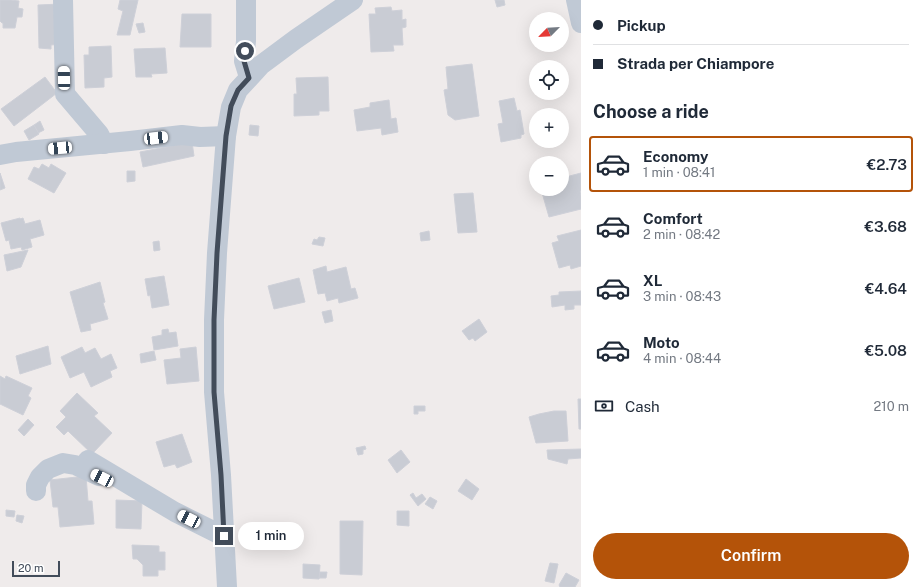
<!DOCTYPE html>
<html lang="en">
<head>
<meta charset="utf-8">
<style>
	:root { --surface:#fff; --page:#f2f2f3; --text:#1f2937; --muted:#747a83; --line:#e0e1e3; --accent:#b45309 }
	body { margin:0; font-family:"Public Sans",sans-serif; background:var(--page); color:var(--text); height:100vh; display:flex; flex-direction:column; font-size:15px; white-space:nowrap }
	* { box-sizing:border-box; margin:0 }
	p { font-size:13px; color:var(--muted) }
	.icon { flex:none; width:22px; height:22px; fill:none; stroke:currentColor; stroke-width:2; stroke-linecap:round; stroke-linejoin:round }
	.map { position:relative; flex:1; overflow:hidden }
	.sheet { display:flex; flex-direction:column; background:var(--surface); width:340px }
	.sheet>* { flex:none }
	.guide { display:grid; align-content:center; height:88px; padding:0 12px; background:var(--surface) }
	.needle { width:26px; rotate:246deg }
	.fabs { position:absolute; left:529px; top:12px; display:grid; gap:8px }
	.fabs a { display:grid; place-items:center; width:40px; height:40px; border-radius:50%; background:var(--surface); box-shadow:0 4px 16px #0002; font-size:20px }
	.scale { position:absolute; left:12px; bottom:10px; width:48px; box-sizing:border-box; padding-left:4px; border:2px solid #424c5a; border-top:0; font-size:11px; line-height:14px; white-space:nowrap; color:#424c5a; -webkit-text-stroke:3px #fff; paint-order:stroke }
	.end { position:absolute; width:18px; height:18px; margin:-9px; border:5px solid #424c5a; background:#fff; box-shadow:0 0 0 2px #fff }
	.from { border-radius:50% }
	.bubble { position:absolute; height:28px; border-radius:14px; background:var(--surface); box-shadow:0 4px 16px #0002; font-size:13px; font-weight:600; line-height:28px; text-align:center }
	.car { position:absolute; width:12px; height:24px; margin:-12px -6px; border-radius:5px; box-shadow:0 0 3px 1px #0007; background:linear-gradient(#fff 24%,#345 0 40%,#fff 0 76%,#345 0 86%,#fff 0) }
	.guide b { display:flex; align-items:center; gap:14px; height:38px; font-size:15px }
	.guide b+b { border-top:1px solid var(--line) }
	.guide i { width:10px; height:10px; background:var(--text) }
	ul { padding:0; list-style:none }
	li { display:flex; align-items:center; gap:12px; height:56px; margin:0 8px 6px; padding:0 4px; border:2px solid transparent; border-radius:4px }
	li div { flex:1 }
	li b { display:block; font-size:15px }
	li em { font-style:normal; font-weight:600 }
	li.current { border-color:var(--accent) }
	li>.icon { width:36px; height:36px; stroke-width:1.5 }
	h2 { padding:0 12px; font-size:18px; line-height:48px }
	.pay { display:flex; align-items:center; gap:10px; height:44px; padding:0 12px; font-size:15px }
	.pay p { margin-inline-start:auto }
	.cta { display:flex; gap:8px; margin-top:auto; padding:8px 12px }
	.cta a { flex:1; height:46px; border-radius:24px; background:var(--accent); color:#fff; font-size:16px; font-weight:600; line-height:46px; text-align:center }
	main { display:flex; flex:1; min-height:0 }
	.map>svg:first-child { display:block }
	.building { fill:#c9ccd4; stroke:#ced0d8 }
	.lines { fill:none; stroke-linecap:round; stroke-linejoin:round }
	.minor { stroke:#c0c9d5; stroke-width:20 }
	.route { stroke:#424c5a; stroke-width:5 }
</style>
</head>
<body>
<main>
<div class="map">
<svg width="581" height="587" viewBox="0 0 581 587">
	<rect width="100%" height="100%" fill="#efebeb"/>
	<g class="building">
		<path d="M0,0H11L19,1L18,8L23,9L22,17H17L15,28H3V23H2L0,21Z"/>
		<path d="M120,0H138L130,35H117L123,11L118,9Z"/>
		<path d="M495,0H504L505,5L497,7Z"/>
		<path d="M61,4V44L51,45V49L39,48L38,5Z"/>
		<path d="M391,7L392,11L402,10V20L406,19V27L402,28L403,45H393L394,51L371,52L369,14H376L375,8Z"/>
		<path d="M182,14H211V47H180Z"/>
		<path d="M143,23L145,32L139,33L136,24Z"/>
		<path d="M111,46L112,77L104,78V87L85,88L84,55H89V47Z"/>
		<path d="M165,48L167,73L151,74L152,77H136L134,49Z"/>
		<path d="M472,64L479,116L455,120L448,115L444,90L448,89L446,67Z"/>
		<path d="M45,77L57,93L14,126L1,109Z"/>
		<path d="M328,77L329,111H319V115L294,116V94H297L296,78Z"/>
		<path d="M514,98L517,111L520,110L524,134L521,135V138L501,142L498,124L503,123L499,101Z"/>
		<path d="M389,100L391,119L396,118L398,132L382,135L381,128L357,131L354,110L370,107V103Z"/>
		<path d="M40,121L44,130L38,133L34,125Z"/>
		<path d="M34,125L39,134L29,140L24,131Z"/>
		<path d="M250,125L259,126L258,136L249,135Z"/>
		<path d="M192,142L194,156L143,167L140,152Z"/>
		<path d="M42,164L49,168L51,164L66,173L54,193L28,179L34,167L39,169Z"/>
		<path d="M127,171H135V181L127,182Z"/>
		<path d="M0,173L5,188L0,190Z"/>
		<path d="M581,173V191H580L581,196V209L549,217L541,189H562V178Z"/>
		<path d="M473,193L477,232L458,233L454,194Z"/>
		<path d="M20,218V219L23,218L25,224L40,220L44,235L30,239L32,247L22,250L21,247L11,249L9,240L6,241L1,223Z"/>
		<path d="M581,230V266L571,269L570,265L559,268L552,243L559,241L557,236Z"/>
		<path d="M429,231L430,240L421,241L420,233Z"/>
		<path d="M319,237L325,238L323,246L312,244L314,239L317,240Z"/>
		<path d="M159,241L160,250L154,251L153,242Z"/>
		<path d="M28,250L21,267L7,271L4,255Z"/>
		<path d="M326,266L327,272L346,267L351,289L355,288L358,298L339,303L338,298L327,301L325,293L318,294L313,270Z"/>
		<path d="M164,276L169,305L152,308L150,295L148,296L145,279Z"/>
		<path d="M299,278L305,302L274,309L268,286Z"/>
		<path d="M100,282L105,302L103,303L108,319L90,324L91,330L81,332L70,292Z"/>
		<path d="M581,291V305H574V309L565,310V305L552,307L551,296L559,295V292Z"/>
		<path d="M331,310L333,321L325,323L322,312Z"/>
		<path d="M479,319L487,332L475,341L473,338L469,340L462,331Z"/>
		<path d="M168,329L169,333L176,332L178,346L154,350L152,337L162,335V330Z"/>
		<path d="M48,346L51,364L20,374L16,356Z"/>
		<path d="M82,347L85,353L95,348L101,359L111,354L117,368L110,371L112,377L91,387L84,372L70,378L61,357Z"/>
		<path d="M196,347L199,381L167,384L164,360L181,358L180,349Z"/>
		<path d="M154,351L156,360L141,363L140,354Z"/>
		<path d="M0,376L5,379L6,376L32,388L28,396L31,398L23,415L0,404Z"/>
		<path d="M77,393L98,413L94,416L112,433L92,454L68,431L64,435L56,427L66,417L60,411Z"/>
		<path d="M578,399H581V429H579Z"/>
		<path d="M414,406H425V411H418V414H414Z"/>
		<path d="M554,411H566L568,441L536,443L529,417L539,414Z"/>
		<path d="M28,419L34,425L24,436L18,430Z"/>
		<path d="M182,434L192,462L177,468L175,464L164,467L156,442Z"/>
		<path d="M365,446L366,449L363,450V454L358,455L356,448Z"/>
		<path d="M581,449V458L568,459L567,464L548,459L547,450Z"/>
		<path d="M401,450L410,462L397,473L388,460Z"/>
		<path d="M86,476L88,501H92L94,524L60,527L58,507H53L50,480Z"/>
		<path d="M466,479L479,489L472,500L458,491Z"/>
		<path d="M413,493L416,498L422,494L426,499L418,506L410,495Z"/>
		<path d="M430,497L437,501L433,509L425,504Z"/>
		<path d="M116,500L142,501L141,529L116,528Z"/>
		<path d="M6,510L15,511L14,517L6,516Z"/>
		<path d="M397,511H409V526L397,525Z"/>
		<path d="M17,515L24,516L22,523L16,521Z"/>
		<path d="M340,521H363L362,575L340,574Z"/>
		<path d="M132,545L159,546V552H165V570H158V576H143V565L137,559H133Z"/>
		<path d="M550,563L558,564L554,583L545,581Z"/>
		<path d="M303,564L320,565L319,579L303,578Z"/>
		<path d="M320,572H327L326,578H319Z"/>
		<path d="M566,573L579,580L575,587H560L559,585Z"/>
	</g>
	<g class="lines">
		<g class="minor">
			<path d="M63,0L65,94L99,134L104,144"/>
			<path d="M246,0V41L244,61L249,77"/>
			<path d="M576,0L581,23"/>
			<path d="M0,155L16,152L130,141L182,135L200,137L226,136"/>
			<path d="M88,460L175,512L217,533L224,536"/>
			<path d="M36,491V485L40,477L48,469L63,463L75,465L99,476"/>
			<path d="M227,587L221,475L214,392V320L217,253L226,136L231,107L238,90L261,65L296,39L353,0"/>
		</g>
	</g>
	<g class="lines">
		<path class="route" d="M224,536L221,475L214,392V320L217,253L226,136L231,106L238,90L249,78L244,61L245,51"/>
	</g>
</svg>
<div class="fabs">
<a><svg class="needle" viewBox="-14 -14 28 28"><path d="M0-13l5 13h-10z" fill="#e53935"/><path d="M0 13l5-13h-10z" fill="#747a83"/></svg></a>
<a><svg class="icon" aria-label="locate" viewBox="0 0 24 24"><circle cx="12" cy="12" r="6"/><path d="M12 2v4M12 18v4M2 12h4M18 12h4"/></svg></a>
<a>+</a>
<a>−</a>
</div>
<div class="scale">20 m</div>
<i class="end from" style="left:245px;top:51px"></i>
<i class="end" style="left:224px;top:536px"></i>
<div class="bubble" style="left:238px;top:522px;width:66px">1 min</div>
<i class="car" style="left:64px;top:78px;rotate:359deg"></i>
<i class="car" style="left:156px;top:138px;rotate:83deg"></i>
<i class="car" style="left:60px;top:148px;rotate:265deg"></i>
<i class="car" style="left:102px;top:478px;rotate:296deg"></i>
<i class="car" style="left:189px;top:519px;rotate:297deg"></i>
</div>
<section class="sheet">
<div class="guide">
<b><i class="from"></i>Pickup</b>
<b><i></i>Strada per Chiampore</b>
</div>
<h2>Choose a ride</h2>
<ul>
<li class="current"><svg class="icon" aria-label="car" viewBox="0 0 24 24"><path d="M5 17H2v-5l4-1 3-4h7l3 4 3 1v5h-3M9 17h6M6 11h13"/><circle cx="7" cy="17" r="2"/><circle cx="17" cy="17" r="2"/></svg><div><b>Economy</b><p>1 min · 08:41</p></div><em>€2.73</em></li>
<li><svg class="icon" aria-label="car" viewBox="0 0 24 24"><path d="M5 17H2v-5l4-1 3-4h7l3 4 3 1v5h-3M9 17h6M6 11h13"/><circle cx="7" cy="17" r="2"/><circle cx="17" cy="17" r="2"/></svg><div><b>Comfort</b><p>2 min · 08:42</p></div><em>€3.68</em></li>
<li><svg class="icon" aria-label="car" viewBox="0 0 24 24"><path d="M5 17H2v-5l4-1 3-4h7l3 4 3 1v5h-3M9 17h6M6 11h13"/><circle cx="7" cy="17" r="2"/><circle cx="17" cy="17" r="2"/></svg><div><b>XL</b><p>3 min · 08:43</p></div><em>€4.64</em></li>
<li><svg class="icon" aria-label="car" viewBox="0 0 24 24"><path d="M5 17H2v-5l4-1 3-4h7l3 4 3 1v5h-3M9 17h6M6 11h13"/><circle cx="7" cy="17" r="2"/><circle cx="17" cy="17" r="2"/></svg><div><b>Moto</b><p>4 min · 08:44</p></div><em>€5.08</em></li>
</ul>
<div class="pay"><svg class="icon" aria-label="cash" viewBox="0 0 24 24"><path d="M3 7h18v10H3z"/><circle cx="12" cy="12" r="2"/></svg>Cash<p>210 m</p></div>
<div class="cta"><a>Confirm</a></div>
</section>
</main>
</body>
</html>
